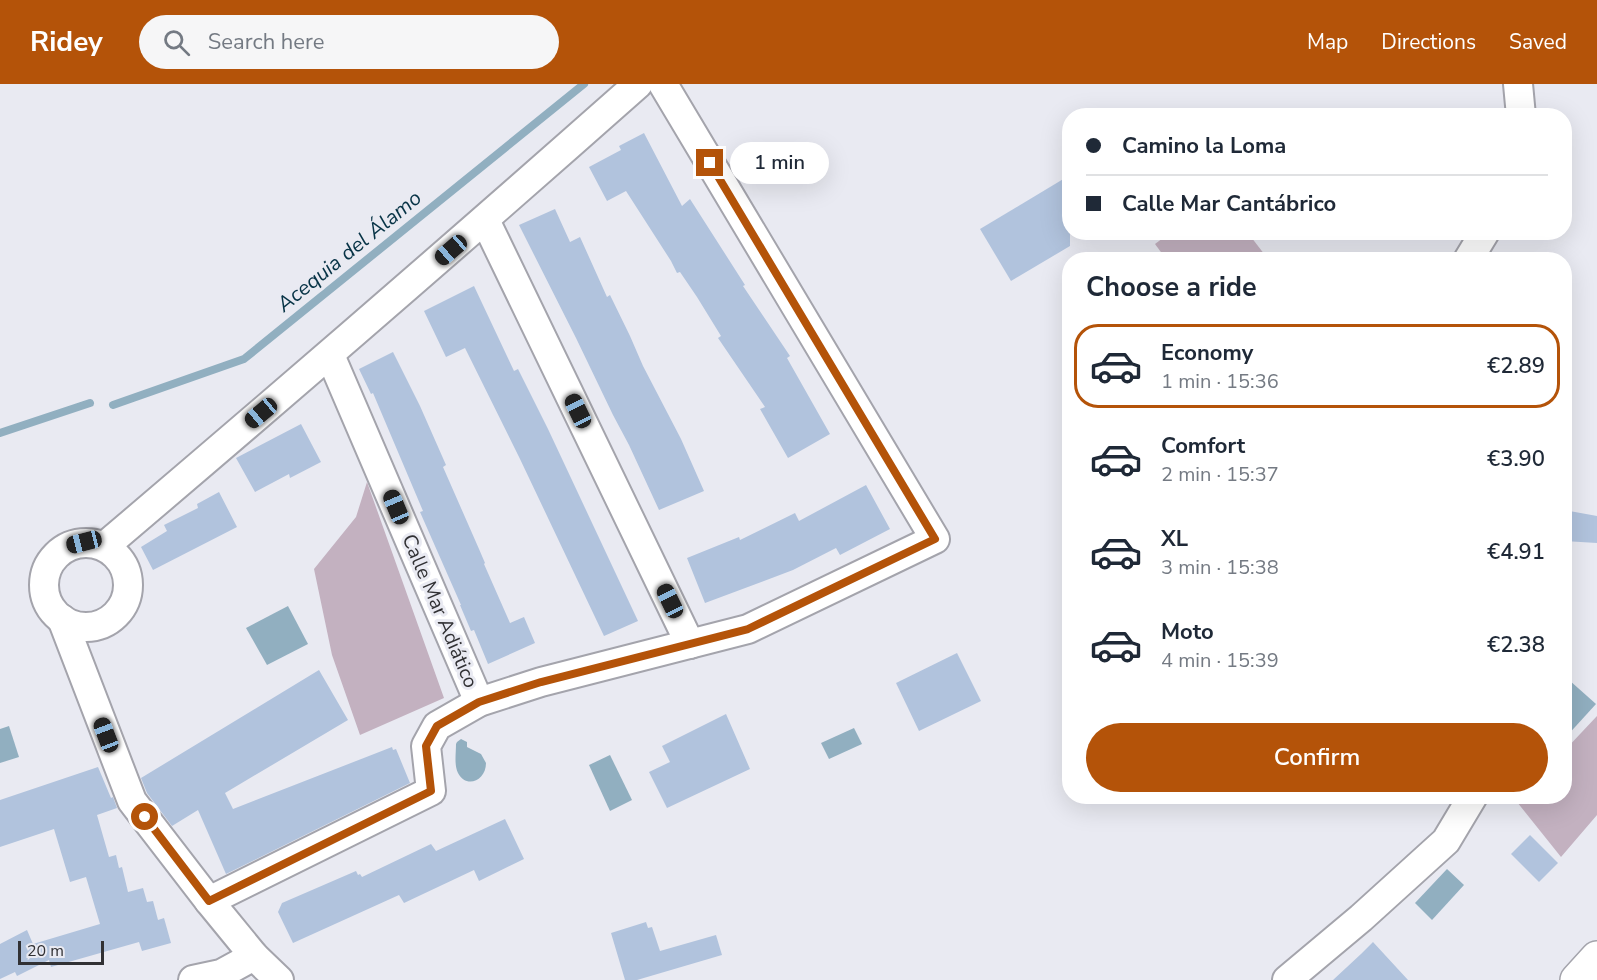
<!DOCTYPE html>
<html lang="en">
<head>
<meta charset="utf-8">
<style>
	:root { --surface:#fff; --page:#f6f6f7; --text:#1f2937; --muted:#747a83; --line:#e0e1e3; --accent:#b45309 }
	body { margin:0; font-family:"Nunito Sans",sans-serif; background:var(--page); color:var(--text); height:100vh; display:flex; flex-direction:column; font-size:22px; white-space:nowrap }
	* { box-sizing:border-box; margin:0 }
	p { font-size:20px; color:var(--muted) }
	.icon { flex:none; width:33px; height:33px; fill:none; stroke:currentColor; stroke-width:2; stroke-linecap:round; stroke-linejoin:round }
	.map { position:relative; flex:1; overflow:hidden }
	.details { position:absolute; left:1062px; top:168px; width:510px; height:552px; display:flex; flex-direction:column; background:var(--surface); border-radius:24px; box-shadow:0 6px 24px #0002 }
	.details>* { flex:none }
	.guide { position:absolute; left:1062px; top:24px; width:510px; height:132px; border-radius:24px; box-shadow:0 6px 24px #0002; display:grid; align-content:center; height:132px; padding:0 24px; background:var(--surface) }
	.scale { position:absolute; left:18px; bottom:15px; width:86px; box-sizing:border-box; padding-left:6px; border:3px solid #313134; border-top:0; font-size:16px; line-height:21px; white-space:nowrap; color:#313134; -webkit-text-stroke:4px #e9eaf2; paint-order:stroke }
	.end { position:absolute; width:27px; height:27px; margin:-14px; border:8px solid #b45309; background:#fff; box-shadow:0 0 0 3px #fff }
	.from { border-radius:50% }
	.bubble { position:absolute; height:42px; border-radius:21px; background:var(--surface); box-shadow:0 6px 24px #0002; font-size:20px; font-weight:600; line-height:42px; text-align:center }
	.car { position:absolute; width:18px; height:36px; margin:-18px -9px; border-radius:8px; box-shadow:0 0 4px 2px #0007; background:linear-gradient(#222 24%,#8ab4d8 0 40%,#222 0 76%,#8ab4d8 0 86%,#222 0) }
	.guide b { display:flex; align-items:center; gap:21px; height:57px; font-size:22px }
	.guide b+b { border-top:2px solid var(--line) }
	.guide i { width:15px; height:15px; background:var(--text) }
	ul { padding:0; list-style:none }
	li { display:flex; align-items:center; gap:18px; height:84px; margin:0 12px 9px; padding:0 12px; border:3px solid transparent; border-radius:24px }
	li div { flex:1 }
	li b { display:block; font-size:22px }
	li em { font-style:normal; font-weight:600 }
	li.selected { border-color:var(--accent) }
	li>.icon { width:54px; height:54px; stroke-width:1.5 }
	h2 { padding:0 24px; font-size:27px; line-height:72px }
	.primary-button { display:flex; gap:12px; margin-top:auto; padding:12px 24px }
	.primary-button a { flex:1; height:69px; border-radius:36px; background:var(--accent); color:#fff; font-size:24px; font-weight:600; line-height:69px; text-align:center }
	header { display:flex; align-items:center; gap:36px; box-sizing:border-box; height:84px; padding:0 30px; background:var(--accent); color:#fff }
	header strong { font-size:28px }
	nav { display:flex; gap:33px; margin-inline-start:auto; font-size:21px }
	.search { width:420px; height:54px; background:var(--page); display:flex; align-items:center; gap:15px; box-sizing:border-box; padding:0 21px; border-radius:33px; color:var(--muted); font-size:22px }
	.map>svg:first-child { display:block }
	.green { fill:#c3b1c0 }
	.water { fill:#91afc0 }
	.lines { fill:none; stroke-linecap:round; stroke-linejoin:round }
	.stream { stroke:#91afc0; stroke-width:8 }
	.building { fill:#b1c3dd }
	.minor-casing { stroke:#a4a4ac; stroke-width:32 }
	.tertiary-casing { stroke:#a4a4ac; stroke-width:36 }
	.minor { stroke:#fff; stroke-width:28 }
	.tertiary { stroke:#fff; stroke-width:33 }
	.route { stroke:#b45309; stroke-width:8 }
	.labels { text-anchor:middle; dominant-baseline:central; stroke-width:6; stroke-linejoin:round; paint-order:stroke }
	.street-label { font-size:20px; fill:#313134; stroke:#e9eaf2 }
	.water-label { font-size:21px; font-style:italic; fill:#073346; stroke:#e9eaf2 }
</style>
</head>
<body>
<header>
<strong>Ridey</strong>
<div class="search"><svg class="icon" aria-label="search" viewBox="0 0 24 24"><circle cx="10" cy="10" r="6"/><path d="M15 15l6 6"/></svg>Search here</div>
<nav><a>Map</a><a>Directions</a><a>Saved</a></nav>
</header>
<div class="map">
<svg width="1597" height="896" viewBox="0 0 1597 896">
	<rect width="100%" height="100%" fill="#e9eaf2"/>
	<g class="green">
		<path d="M1171,148L1248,149L1268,175H1166L1155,160Z"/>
		<path d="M367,398L444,614L360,651L332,571L314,485L356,433Z"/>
		<path d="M1597,632V731L1561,773L1517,718L1522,713L1564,712L1565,666Z"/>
	</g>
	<g class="water">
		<path d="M288,522L308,560L267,581L246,544Z"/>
		<path d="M1569,596L1596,620L1565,654V601Z"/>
		<path d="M9,642L19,673L0,679V645Z"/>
		<path d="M854,644L862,660L829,675L821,659Z"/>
		<path d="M461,655L467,658V663L481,670L486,679C486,697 466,705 458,689C454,681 456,669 456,660L457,658Z"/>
		<path d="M610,671L632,716L610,727L589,681Z"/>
		<path d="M1447,785L1464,801L1432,836L1415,819Z"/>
	</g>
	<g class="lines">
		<g class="stream">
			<path d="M113,321L244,275L584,0"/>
			<path d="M0,349L90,319"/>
		</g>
	</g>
	<g class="building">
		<path d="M644,49L682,122L690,115L745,201L743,202L790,272L787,274L830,350L788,374L760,325L765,323L718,254L721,252L697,213L680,188L677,189L671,177L626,107L607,117L589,83L621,66L619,62Z"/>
		<path d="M1070,91V162L1011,197L980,145Z"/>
		<path d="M555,125L570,158L580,153L607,213L610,211L630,252L643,282L681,355L704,407L659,426L629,361L613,331L576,254L519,141Z"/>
		<path d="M474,202L514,287L518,285L548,345L638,537L604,552L520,375L465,264L446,273L424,227Z"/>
		<path d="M393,268L420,322L446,381L443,383L479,465L485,479L484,480L510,539L524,533L535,559L488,580L474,546L471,547L460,521H461L420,428L423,427L373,309L371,310L359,285Z"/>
		<path d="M301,340L321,378L290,394L289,390L255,408L236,374Z"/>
		<path d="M866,401L890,445L840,471L836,464L793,486L705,519L687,474L739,453L740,456L795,429L799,437Z"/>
		<path d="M219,408L237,443L153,486L141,463L167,447L164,441L198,424L197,420Z"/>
		<path d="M1564,426L1597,432V459L1564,457Z"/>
		<path d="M957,569L981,617L919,647L896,599Z"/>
		<path d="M319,586L348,636L225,709L233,725L392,663L393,666L396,665L410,699L226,790L198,726L172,742L147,709L141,694Z"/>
		<path d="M726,630L750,685L667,724L649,688L670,678L662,662Z"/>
		<path d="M98,683L111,714L113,713L117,724L97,731L109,773L116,771L119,784L122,783L128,808L143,804L147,818L153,817L158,836L164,834L171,859L142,867L139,858L51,883L49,876L17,892L15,888L0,895V860L27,846L33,860L100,840L86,793L70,798L54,745L0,763V716Z"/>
		<path d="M505,735L524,775L479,797L474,786L404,819L399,811L293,859L278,828L282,819L356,787L358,791L360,790L362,793L431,760L436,767Z"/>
		<path d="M1530,751L1558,779L1539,798L1511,770Z"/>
		<path d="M646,838L648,844L652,843L660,867L716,851L722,871L637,896H625L611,849Z"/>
		<path d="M1373,858L1408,896H1333L1361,870Z"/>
	</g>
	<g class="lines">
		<g class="minor-casing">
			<g id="minor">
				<path d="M1518,0L1521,32"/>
				<path d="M485,136L690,560"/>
				<path d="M1468,176L1485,148"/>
				<path d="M330,271L479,618"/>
				<circle cx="86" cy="501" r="42"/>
				<path d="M105,462C284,310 462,156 638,0"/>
				<path d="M62,535L132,717L209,817L254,872L279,896"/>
				<path d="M209,817L431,707L426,662L437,642L479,618L541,598L748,545L935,455L663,0"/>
				<path d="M193,896L221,890L254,872"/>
				<path d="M1287,896L1361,834L1446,757L1473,712"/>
			</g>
		</g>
		<g class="tertiary-casing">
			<path id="tertiary" d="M1577,896L1597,874"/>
		</g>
		<use href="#minor" class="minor"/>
		<use href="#tertiary" class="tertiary"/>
	</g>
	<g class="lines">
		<path class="route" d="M145,733L209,817L431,707L426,662L437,642L479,618L541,598L748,545L935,455L710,79"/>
	</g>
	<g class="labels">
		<g class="street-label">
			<text transform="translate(440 527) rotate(67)">Calle Mar Adiático</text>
		</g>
		<g class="water-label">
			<text transform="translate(349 167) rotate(-39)">Acequia del Álamo</text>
		</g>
	</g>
</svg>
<div class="scale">20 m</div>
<i class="end from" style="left:145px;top:733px"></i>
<i class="end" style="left:710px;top:79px"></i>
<div class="bubble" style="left:730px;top:58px;width:99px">1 min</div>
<i class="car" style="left:451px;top:166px;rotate:229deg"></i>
<i class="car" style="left:578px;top:327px;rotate:334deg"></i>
<i class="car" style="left:261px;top:329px;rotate:230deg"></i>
<i class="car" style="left:396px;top:423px;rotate:337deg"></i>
<i class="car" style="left:84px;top:458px;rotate:256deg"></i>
<i class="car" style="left:670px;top:517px;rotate:334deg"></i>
<i class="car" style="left:106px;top:651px;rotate:339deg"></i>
<div class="guide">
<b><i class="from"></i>Camino la Loma</b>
<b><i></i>Calle Mar Cantábrico</b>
</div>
<section class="details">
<h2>Choose a ride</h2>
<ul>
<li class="selected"><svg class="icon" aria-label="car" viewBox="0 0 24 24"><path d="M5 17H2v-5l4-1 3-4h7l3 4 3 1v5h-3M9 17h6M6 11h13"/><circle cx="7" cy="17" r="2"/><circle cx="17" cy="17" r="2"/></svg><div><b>Economy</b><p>1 min · 15:36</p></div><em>€2.89</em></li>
<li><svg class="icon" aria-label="car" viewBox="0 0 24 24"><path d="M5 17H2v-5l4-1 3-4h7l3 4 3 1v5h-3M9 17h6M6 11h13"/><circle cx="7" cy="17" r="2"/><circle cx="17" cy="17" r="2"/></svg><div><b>Comfort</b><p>2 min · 15:37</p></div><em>€3.90</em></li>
<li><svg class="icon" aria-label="car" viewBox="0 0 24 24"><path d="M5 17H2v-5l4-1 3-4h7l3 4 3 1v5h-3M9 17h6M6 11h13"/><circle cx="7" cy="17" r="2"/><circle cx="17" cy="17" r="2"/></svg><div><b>XL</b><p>3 min · 15:38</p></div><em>€4.91</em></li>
<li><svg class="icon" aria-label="car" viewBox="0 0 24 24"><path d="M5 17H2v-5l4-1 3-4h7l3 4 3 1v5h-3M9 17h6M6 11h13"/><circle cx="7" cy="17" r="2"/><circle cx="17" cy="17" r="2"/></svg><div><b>Moto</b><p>4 min · 15:39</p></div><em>€2.38</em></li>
</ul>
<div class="primary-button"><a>Confirm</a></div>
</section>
</div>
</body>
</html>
